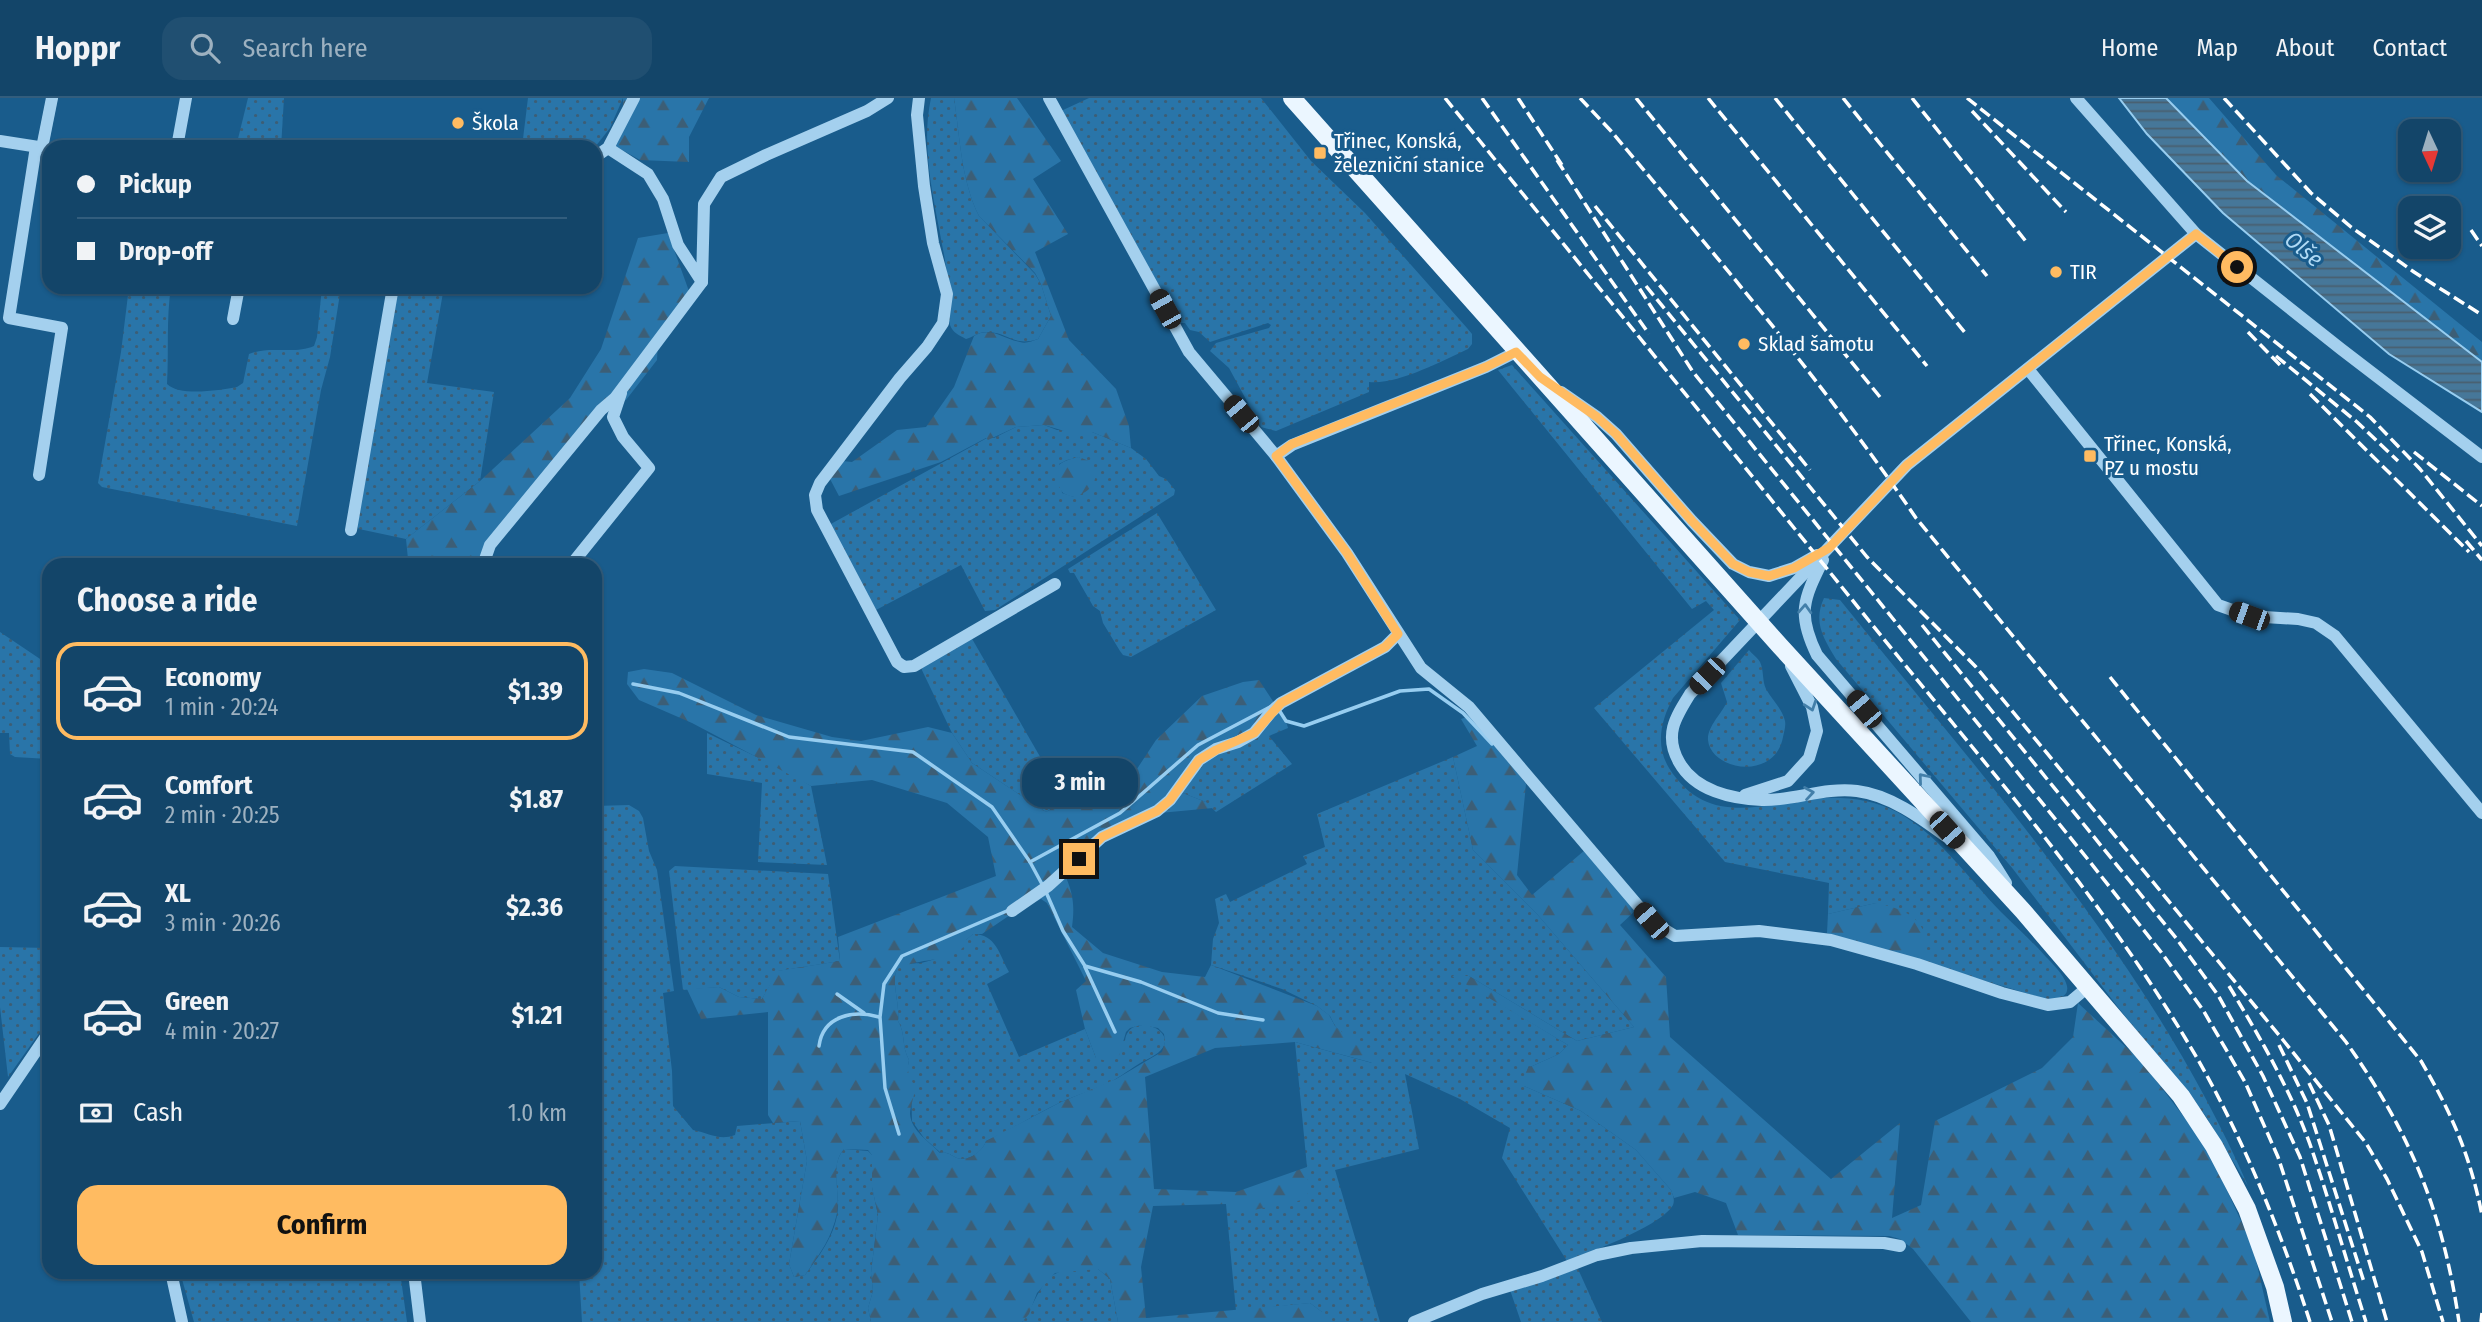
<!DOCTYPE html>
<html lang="en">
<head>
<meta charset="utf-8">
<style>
	:root { --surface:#134569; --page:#204f71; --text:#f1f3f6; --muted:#9db1c0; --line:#325d7d; --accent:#ffbb61 }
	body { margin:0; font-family:"Fira Sans Condensed",sans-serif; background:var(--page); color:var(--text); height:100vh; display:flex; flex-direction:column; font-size:26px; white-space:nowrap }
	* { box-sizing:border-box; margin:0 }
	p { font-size:23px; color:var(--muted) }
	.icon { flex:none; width:38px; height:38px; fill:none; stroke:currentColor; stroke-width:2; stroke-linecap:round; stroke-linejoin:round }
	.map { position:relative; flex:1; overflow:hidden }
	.drawer { position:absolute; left:42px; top:460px; width:560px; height:721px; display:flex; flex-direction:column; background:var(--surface); border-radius:21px; box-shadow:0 2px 5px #0004,0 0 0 2px var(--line) }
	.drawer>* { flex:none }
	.top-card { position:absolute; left:42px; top:42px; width:560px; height:154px; border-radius:21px; box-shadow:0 2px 5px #0004,0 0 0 2px var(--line); display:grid; align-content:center; height:154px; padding:0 35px; background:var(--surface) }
	.needle { width:46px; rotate:176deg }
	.tools { position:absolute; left:2398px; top:21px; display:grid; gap:14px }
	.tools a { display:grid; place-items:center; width:63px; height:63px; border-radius:14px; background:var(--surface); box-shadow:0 2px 5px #0004,0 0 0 2px var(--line); font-size:35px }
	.end { position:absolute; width:32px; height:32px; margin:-16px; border:9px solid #ffbb61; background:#111; box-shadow:0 0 0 4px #111 }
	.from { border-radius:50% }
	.bubble { position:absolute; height:49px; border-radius:21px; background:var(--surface); box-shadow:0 2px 5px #0004,0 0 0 2px var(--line); font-size:23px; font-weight:700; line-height:49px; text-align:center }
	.car { position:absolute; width:21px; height:42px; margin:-21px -10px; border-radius:9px; box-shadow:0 0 5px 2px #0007; background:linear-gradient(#222 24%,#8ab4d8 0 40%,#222 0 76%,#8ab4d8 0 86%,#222 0) }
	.top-card b { display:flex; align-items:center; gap:24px; height:66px; font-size:26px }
	.top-card b+b { border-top:2px solid var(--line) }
	.top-card i { width:18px; height:18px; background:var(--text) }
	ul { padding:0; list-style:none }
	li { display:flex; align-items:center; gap:21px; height:98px; margin:0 14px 10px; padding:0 21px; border:4px solid transparent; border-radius:21px }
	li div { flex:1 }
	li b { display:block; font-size:26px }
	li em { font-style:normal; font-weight:700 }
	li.active { border-color:var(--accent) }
	li>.icon { width:63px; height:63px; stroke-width:1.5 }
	h2 { padding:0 35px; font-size:32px; line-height:84px }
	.pay { display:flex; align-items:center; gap:18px; height:77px; padding:0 35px; font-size:26px }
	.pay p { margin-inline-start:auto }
	.button { display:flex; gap:14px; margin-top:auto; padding:14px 35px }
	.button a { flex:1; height:80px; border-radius:21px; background:var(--accent); color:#111; font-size:28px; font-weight:700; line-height:80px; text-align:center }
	header { display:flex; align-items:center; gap:42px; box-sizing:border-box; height:98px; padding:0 35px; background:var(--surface); border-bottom:2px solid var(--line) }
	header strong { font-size:33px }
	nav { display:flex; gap:38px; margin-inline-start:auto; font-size:24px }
	.search { width:490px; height:63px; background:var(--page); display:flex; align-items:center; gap:18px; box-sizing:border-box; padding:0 24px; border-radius:21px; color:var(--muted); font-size:26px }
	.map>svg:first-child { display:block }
	.grass { fill:url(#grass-dots); fill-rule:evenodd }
	.forest { fill:url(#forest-firs); fill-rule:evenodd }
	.water { fill:url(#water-rules); stroke:#97cdf0; stroke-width:2 }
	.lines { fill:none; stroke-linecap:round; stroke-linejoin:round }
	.stream { stroke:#97cdf0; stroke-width:3.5 }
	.minor { stroke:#a4d0ee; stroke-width:12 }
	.major { stroke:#ebf6ff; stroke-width:18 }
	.rail { stroke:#fff; stroke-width:3.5; stroke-dasharray:12 5; stroke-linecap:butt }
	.oneway { stroke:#437fa9 }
	.route { stroke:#ffbb61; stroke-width:9 }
	.poi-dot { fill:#ffbb61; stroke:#195c8c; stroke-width:2.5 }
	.labels { text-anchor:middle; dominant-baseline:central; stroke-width:6; stroke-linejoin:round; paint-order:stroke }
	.poi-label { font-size:21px; fill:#fff; stroke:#195c8c; text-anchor:start }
	.water-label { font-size:23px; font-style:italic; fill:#b0daf5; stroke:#195c8c }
</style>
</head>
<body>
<header>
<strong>Hoppr</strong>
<div class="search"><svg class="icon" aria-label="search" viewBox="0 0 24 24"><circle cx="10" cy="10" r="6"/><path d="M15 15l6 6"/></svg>Search here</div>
<nav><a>Home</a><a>Map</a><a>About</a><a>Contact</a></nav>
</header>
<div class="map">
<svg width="2482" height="1224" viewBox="0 0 2482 1224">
	<defs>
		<pattern id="grass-dots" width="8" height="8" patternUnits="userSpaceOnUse" patternTransform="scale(1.75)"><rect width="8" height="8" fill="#2975a9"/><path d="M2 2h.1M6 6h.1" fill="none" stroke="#3c5e76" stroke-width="1.8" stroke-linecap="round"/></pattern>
		<pattern id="forest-firs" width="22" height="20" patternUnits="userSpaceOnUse" patternTransform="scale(1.75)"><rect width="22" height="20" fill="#2975a9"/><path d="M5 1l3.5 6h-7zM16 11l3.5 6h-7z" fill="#3c5e76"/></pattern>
		<pattern id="water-rules" width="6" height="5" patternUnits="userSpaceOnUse" patternTransform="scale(1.75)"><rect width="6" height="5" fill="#467799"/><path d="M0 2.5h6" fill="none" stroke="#495f6f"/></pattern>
	</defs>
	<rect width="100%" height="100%" fill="#195c8c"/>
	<g class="grass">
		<path d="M248,0H284L281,49H236Z"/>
		<path d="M528,0H623L610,30L595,49H522Z"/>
		<path d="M931,0H954C960,39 961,82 979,118L1035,176L1041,186L1051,218L1038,241C1013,249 1010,235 988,234C980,233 973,239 966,241C959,237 953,235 950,227C946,214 950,197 948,183C941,124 918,60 931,0Z"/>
		<path d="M1089,0H1261L1311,63L1365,115L1467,230L1472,236V246L1468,251C1442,263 1397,287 1369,284V294L1276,333L1261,329L1229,270L1210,253L1216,245L1269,230L1271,227L1268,225L1210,244L1199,234L1190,232L1185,225H1179L1061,13Z"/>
		<path d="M129,189H171C166,221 169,254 167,286C180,299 220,292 237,289L243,285L249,256C270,247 294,257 314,248L317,239L322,189H341L330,259L321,292L297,428L102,389L98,385L121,254Z"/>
		<path d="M398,189H444L427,285L494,294L480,383L406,441L359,431L355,425Z"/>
		<path d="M1512,267L1740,522L1673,600C1661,622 1655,647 1669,670C1709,733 1767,703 1825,700C1849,699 1876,703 1897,714C1939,737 1968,780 2001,814C2016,829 2032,843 2046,859C2059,872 2085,899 2049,902L1925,865L1876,805L1828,816L1829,785L1725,764L1594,610L1714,512L1706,503L1692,511L1498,272Z"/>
		<path d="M1044,327L1057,332L1092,334L1131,350L1146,361L1159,378L1166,381L1175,392L1174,397L995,512L985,513L961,467L876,512L829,427L987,340H994L1016,329ZM1080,359L1074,399L1062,395L1059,366L1067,362Z"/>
		<path d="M1157,415L1216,512L1131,559L1123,557L1120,553L1103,525L1100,513L1093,508L1074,475H1070L1068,471Z"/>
		<path d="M1824,500L1840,502C1990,688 2152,867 2248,1088L2205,1017L2117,908L2013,771L1836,561C1823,539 1813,524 1824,500Z"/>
		<path d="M0,534L49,567V661L15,659L10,656L9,635H0Z"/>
		<path d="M971,539L1065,702L1046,714L972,665L952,635L920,568Z"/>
		<path d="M1749,552C1752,556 1758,560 1760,564C1764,572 1762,583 1766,591C1772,602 1782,610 1785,623C1786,628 1784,634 1783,639C1775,683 1711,673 1708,642C1707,629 1722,615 1727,604L1721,585Z"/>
		<path d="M707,635L788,674L811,688L827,767L758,764L762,685L707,676Z"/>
		<path d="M1265,637L1269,638L1292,666L1216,714L1206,704L1180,694L1198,658L1250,638Z"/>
		<path d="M1453,659L1473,752L1537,816L1634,929L1577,943L1469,878H1454L1568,947L1559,956L1528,970L1524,988L1581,1013L1636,1052L1671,1092C1673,1097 1675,1102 1673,1107C1661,1128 1591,1154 1567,1163L1502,1060L1510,1030L1460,1001L1405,976L1419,1051L1335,1072L1380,1224H1322V1214L1310,1205L1236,1213L1226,1106L1307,1100V1069L1295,944L1372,965L1335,928L1330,918L1317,908L1282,891L1211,867L1213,841L1219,825L1215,801L1226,796L1230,804L1307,766L1303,758L1325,749L1317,716Z"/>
		<path d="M629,707L639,713L643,720L649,753L657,772L674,893L663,895L672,973L673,1008L693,1032C709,1035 719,1043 735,1037L737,1028L800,1023L807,1063L789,1166L794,1179L805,1177C820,1157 836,1136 838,1110C839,1091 830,1067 844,1051L868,1053L872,1057V1089L878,1117L871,1175L873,1193L868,1210L871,1224H582L579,1174H595V708Z"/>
		<path d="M675,768L828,776L840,863L778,873L762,901L739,899L719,889L683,892L669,773Z"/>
		<path d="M973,836C996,836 999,856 1009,874L987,886L1019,959L1085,931L1096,960L1125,942C1130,908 1197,939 1146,962C1135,967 1125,976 1114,982C1096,991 1077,997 1059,1005C1034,1017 1011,1032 986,1043C983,1053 969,1064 957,1060C950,1057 949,1054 941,1055L924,1040L912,1023L911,984L907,973L909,962C901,947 906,936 898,923C900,908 892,886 896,874C900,864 913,866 921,865C949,858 951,854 973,836Z"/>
		<path d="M0,849L49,850V919L43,923L40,934L8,979L0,909Z"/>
		<path d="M1079,1171H1098L1110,1181L1118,1224H1022C1033,1211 1040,1182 1057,1175C1063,1172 1072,1172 1079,1171Z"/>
		<path d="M1578,1171L1602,1224H1521L1510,1192Z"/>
		<path d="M180,1174H400L407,1224H194Z"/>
	</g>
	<g class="forest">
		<path d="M623,0H709L689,39V64L640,62L615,48L623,28Z"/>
		<path d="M954,0H1017L1061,63L1033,81L1068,136L1035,154L1069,242L1116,291L1129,328L1131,350L1092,334L1071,335L1044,327L1016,329L988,342L986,340L941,364L839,398L829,379L842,363L852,364L897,332L926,329L954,289L974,238C991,228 1003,241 1020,244C1026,246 1032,243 1038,241L1051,218L1041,186L1035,175L979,118C961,82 960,39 954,0Z"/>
		<path d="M2166,0H2209L2276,77L2482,244V264L2247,83Z"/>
		<path d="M668,135L690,196L658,244L657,262L626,302L599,309L482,467H405L408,461L406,441L480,383L570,300L601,251L638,140Z"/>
		<path d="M1079,359L1089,363L1096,378C1092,391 1086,395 1074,399C1070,398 1066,397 1063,395C1062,394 1057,385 1057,384C1049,367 1065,362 1079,359Z"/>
		<path d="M644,571L672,575L756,617L832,639L861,643L928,629L952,635L972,665L1046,714L1094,687L1133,677L1156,642L1202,598L1243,584L1259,582L1286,623L1288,630L1269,638H1250L1214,649L1180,694L1206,704L1213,710L1138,717L1064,775C1073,794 1075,807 1072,829L1103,855L1162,874L1205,879L1211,867L1317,908L1329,917L1335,928L1373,961V965L1295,944L1215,950L1145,979L1154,1091L1236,1094L1307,1069V1101L1234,1116L1226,1106L1153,1108L1141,1169L1146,1220L1310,1205L1322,1214V1224H1118L1110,1181L1098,1171L1055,1175L1037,1195L1029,1216L1022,1224H871L868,1210L873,1193L871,1175L878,1117L872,1089V1057L868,1052L844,1051C829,1068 841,1095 837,1115C832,1140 819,1157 805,1177L794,1179L789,1166L807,1063L800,1023L773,1025L768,1017V914L701,921L687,891L719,889L739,899L762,901L777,873L840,863L838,839L996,778L988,739L947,705L872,682L811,688L692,625L639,602L627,586L628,574ZM1041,801L1047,805L1086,883L1076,892L1085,931L1096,960L1110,964L1119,958L1126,934L1130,930L1141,927L1158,930L1164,936L1165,944L1162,954L1153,959L1116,981L1059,1005L986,1043C983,1053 968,1064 957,1060C950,1057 949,1054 940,1055C930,1044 911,1033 910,1016C910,1007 916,997 914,988C910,976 906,976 909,962C901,947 906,936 898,923C900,908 892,886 896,874C899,864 938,862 948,859C955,856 961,852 966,846V842L973,836H982L1013,815Z"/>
		<path d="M1473,617L1526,686L1517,777L1532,797L1585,752L1635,813L1620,827L1666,879L1670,939L1831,1081L1900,1025L1892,1120L1921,1107L1935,1023L2042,970L2073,939L2078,905L2141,963L2207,1049L2253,1149L2270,1224H1971L1913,1151L1900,1141L1889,1138L1738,1137L1726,1105L1695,1094L1674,1100L1671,1092L1636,1052L1581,1013L1524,988L1523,981L1528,970L1559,956L1568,947L1452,878H1469L1577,943L1634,929L1537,816L1473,752L1453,659L1477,648L1461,621Z"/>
		<path d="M1876,805C1913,813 1931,824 1925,865L1827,835L1828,816Z"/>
	</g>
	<path class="water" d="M2119,0H2166L2247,83L2482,264V314L2389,256L2223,115L2147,36Z"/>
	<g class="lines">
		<g class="stream">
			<path d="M633,586L679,595L789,639L913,654L992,709L1030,764"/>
			<path d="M1279,612L1286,623L1304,628L1400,593L1429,591L1463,615L1492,646"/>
			<path d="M1043,788L1030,764L1120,715L1198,647L1270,609"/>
			<path d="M1046,794L1063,833L1085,868L1141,884L1218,915L1263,922"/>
			<path d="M1085,869L1115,934"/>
			<path d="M837,896L864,915"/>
			<path d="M819,948C823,917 854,912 879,919"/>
			<path d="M899,1036L885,990L880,919L884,886L902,858L1009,812"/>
		</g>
		<g class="minor">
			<path d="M919,0L917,17L924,88L933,145L947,196L943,225L927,249L900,280L820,385L815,397L817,412L897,564L904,569L914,568L1055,486"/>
			<path d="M1049,0L1189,254L1276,358L1347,455L1421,570L1469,609L1651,823L1675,838L1759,833L1831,842L1917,866L2002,895L2048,907L2070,904L2089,888"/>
			<path d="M2076,0L2196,136L2341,251L2482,359"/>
			<path d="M0,43L45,50"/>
			<path d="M36,49L9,220L62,230L39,377"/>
			<path d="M177,49L186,0"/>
			<path d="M42,50L52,0"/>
			<path d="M608,50L648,76L663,101L678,147L702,184L704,106L721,79L766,57L867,13L888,0"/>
			<path d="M595,59L608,50L634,0"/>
			<path d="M233,221L239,189"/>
			<path d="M2028,271L2218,507L2249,518L2298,521L2316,525L2335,538L2482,715"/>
			<path d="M1561,294L1597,319L1616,336L1692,423L1733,466L1749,474L1769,478L1794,470L1817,457"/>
			<path d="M1276,358L1292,347L1486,269L1516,254"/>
			<path d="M351,432L393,189"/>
			<path d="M1823,462C1803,502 1797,516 1817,557L1989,758L2006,785"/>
			<path d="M483,467L490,447L601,312L615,300L702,184"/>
			<path d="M571,467L649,370L623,339L613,319L621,295"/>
			<path d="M1745,697L1788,683L1809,660L1817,633L1812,609L1791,568"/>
			<path d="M1947,739C1921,720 1890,697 1857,693C1824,689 1794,703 1762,702C1732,701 1695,693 1679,664C1664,637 1675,620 1690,596L1907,367L2196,136"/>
			<path d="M1012,813L1048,788L1102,739L1157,713L1170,702L1199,662L1216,651L1238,644L1254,635L1271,614L1281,605L1385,549L1398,536"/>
			<path d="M0,1006L49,934"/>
			<path d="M171,1174L182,1224"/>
			<path d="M414,1174L420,1224"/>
			<path d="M1414,1224L1482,1196L1542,1178L1597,1157L1631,1150L1702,1143L1884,1145L1900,1148"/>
		</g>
		<path class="major" d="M1292,0L1780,548L2023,813L2181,998L2214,1048L2247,1111L2275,1189L2283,1224"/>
		<g class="rail">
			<path d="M1445,0C1586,174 1729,349 1870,524C1984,665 2105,802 2197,960C2244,1042 2281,1134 2310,1224"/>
			<path d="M1482,0L1649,236"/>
			<path d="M1518,0L1562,67"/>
			<path d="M1580,0L1611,33C1717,159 1823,284 1916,420L2346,944C2410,1034 2443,1114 2459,1224"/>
			<path d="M1636,0L1880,299"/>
			<path d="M1708,0L1927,268"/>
			<path d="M1775,0L1966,236"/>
			<path d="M1843,0L1987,178"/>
			<path d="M1912,0L2028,146"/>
			<path d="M1967,0L2370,319L2420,371L2482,448"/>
			<path d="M2224,0L2311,95L2351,129L2414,174L2482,217"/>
			<path d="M1972,13L2066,114"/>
			<path d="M1557,62L1693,274L2086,759L2161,854L2203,912L2245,984L2278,1059L2332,1224"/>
			<path d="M1595,108L1810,372"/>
			<path d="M2471,132L2482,148"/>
			<path d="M1646,188L1867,459L1976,569L2283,942L2366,1045L2387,1081L2422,1154L2443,1224"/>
			<path d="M2248,234L2280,267"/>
			<path d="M2276,258L2357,324L2398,363"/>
			<path d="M2310,296L2469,454"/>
			<path d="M2414,354L2482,408"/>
			<path d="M2466,443L2482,462"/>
			<path d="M1922,527L2176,840L2218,897L2263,978L2300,1059L2352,1224"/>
			<path d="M2110,579L2421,963C2452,1016 2470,1057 2482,1117"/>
			<path d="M2229,888C2261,941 2293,996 2313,1055C2332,1111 2348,1168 2366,1224"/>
			<path d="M2279,947L2307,1005L2364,1184"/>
			<path d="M2309,985L2329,1027L2387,1224"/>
			<path d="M2481,1224L2482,1215"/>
		</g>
	</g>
	<defs><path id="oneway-chevron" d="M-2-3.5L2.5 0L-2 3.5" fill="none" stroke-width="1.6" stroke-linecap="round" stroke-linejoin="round" transform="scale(1.75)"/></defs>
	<g class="oneway">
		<use href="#oneway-chevron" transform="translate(1805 511) rotate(-87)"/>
		<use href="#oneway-chevron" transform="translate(1811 608) rotate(71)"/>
		<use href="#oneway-chevron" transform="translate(1923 680) rotate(-130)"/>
		<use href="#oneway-chevron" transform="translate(1809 695) rotate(-9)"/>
	</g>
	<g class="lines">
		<path class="route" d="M1079,761L1102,739L1157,713L1170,702L1199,662L1216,652L1254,635L1281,605L1385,549L1398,536L1347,455L1276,358L1292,346L1486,269L1516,254L1540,279L1597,319L1616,336L1692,423L1733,466L1749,474L1769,478L1794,470L1829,450L1907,367L2196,136L2237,169"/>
	</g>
	<g class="poi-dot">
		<circle cx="458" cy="25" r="7"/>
		<rect x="1313" y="48" width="14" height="14" rx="3.5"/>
		<circle cx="2056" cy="174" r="7"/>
		<circle cx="1744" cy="246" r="7"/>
		<rect x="2083" y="351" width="14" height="14" rx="3.5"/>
	</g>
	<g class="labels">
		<g class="poi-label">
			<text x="472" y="25">Škola</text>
			<text x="1334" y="43">Třinec, Konská,<tspan x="1334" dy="24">železniční stanice</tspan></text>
			<text x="2070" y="174">TIR</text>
			<text x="1758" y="246">Sklad šamotu</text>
			<text x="2104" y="346">Třinec, Konská,<tspan x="2104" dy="24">PZ u mostu</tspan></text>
		</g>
		<g class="water-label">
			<text transform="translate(2304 151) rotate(40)">Olše</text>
		</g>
	</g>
</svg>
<div class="tools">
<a><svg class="needle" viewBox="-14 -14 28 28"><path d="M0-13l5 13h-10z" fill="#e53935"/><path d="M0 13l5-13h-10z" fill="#9db1c0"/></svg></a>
<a><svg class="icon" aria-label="layers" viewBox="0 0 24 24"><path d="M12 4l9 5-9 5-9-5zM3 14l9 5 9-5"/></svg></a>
</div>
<i class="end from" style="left:2237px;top:169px"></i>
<i class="end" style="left:1079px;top:761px"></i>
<div class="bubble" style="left:1022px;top:660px;width:116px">3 min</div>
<i class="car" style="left:1165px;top:211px;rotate:331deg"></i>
<i class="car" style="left:1241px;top:316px;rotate:320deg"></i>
<i class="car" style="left:2249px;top:518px;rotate:290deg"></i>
<i class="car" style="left:1707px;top:578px;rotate:224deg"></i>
<i class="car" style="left:1864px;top:611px;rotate:320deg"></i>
<i class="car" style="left:1947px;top:732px;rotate:138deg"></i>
<i class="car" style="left:1651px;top:823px;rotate:319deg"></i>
<div class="top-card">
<b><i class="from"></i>Pickup</b>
<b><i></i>Drop-off</b>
</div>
<section class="drawer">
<h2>Choose a ride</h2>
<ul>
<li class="active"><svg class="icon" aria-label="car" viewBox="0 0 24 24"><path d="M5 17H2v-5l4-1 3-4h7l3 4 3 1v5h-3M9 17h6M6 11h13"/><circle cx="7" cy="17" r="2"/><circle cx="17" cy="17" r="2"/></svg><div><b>Economy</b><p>1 min · 20:24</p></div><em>$1.39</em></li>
<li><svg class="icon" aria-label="car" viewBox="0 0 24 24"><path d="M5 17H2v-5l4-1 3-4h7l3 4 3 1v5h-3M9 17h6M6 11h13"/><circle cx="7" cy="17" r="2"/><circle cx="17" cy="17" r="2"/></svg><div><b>Comfort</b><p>2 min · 20:25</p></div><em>$1.87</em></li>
<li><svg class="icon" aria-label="car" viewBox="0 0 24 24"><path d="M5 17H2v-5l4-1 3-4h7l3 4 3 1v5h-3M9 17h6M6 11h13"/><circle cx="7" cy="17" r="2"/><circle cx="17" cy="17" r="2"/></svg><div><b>XL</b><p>3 min · 20:26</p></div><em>$2.36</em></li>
<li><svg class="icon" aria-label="car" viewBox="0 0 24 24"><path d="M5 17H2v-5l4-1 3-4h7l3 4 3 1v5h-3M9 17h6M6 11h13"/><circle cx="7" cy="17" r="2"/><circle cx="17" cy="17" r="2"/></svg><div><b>Green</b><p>4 min · 20:27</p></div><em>$1.21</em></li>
</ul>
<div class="pay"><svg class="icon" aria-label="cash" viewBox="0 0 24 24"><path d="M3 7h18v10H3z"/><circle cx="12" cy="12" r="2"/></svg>Cash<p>1.0 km</p></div>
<div class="button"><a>Confirm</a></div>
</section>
</div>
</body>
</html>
